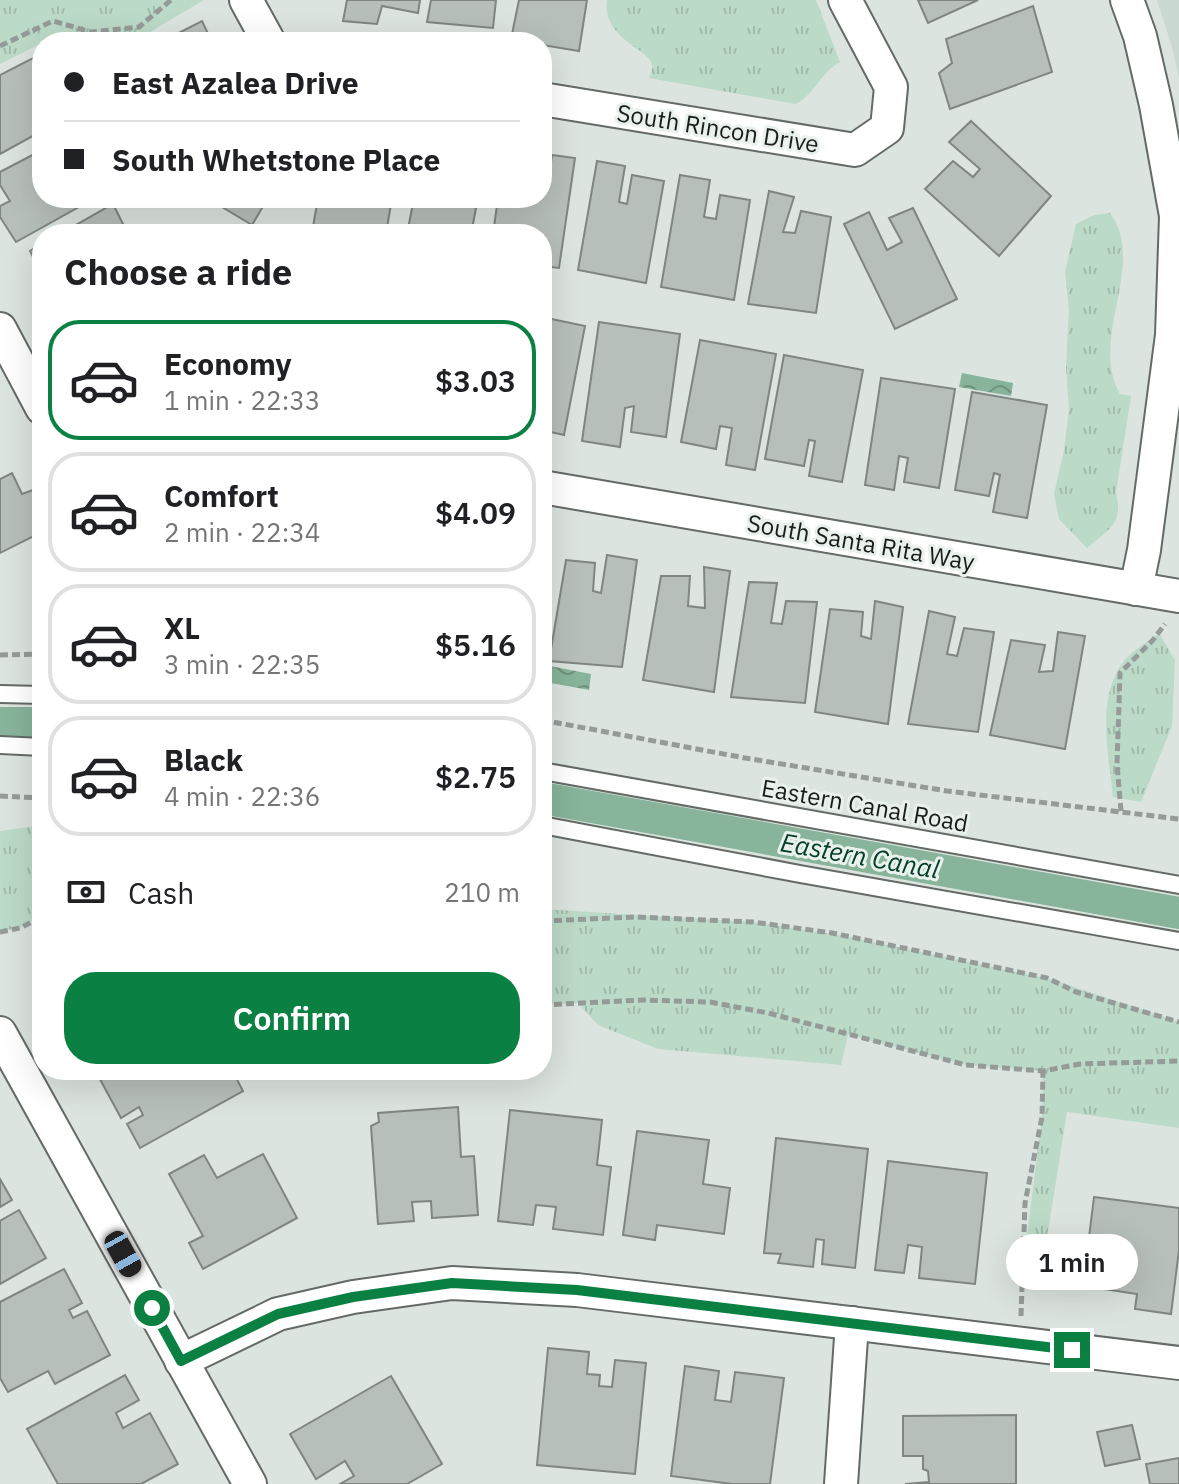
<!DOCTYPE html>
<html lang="en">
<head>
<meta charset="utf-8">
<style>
	:root { --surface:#fff; --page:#f6f6f6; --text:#202124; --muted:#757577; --line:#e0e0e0; --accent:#0b8043 }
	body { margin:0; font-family:"IBM Plex Sans",sans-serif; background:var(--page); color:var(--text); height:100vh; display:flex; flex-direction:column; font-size:30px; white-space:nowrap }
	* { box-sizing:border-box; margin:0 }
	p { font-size:26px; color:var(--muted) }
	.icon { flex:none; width:44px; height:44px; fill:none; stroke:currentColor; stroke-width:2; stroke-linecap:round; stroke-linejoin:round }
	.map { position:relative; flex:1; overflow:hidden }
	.side { position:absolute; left:32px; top:224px; width:520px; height:856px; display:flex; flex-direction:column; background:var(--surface); border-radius:32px; box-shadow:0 8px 32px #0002 }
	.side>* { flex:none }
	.banner { position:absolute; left:32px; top:32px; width:520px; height:176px; border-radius:32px; box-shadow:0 8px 32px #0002; display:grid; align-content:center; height:176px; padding:0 32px; background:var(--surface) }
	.end { position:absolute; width:36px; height:36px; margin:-18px; border:10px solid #0b8043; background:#fff; box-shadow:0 0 0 4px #fff }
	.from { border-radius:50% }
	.bubble { position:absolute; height:56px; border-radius:28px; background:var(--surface); box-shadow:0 8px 32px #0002; font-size:26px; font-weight:600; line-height:56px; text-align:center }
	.car { position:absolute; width:24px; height:48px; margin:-24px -12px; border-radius:10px; box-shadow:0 0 6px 2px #0007; background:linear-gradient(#222 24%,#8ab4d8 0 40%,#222 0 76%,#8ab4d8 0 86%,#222 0) }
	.banner b { display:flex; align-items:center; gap:28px; height:76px; font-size:30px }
	.banner b+b { border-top:2px solid var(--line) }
	.banner i { width:20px; height:20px; background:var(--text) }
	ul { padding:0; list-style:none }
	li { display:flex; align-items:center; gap:24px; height:120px; margin:0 16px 12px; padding:0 16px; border:4px solid var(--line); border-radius:32px }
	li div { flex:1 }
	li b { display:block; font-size:30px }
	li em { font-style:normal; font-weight:600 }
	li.active { border-color:var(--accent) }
	li>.icon { width:72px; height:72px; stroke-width:1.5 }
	h2 { padding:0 32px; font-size:36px; line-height:96px }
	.pay { display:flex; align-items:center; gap:20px; height:88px; padding:0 32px; font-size:30px }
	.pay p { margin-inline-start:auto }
	.action { display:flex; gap:16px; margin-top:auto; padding:16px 32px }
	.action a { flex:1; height:92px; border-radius:32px; background:var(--accent); color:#fff; font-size:32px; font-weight:600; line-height:92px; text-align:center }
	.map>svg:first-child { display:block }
	.built { fill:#cad9d0 }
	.grass { fill:url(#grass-tufts) }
	.water { fill:url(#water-waves) }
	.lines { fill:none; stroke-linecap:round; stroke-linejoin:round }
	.canal { stroke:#87b49a; stroke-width:32 }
	.building { fill:#b7bfba; stroke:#7f8682; stroke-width:2 }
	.service-casing { stroke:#646a66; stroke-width:20 }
	.minor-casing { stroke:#646a66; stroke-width:36 }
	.path { stroke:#959b98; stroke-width:5; stroke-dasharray:8 4; stroke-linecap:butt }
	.service { stroke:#fff; stroke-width:16 }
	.minor { stroke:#fff; stroke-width:32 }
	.route { stroke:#0b8043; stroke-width:10 }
	.labels { text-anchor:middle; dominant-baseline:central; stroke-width:6; stroke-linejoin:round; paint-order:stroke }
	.street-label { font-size:24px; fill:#1b1d1c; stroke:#e9f1ec }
	.water-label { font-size:26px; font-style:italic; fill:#044027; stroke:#e9f1ec }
</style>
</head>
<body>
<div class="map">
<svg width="1179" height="1484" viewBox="0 0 1179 1484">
	<defs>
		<pattern id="grass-tufts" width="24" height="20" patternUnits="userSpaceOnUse" patternTransform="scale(2)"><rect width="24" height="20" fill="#bcdac8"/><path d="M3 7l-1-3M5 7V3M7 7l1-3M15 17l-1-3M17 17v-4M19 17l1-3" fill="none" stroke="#a1bbab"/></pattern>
		<pattern id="water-waves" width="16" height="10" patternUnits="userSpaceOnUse" patternTransform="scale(2)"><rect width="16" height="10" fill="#87b49a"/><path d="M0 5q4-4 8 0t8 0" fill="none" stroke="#6e927d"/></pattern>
	</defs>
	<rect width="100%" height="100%" fill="#dce4df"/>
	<path class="built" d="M1157,0H1179V78L1172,47Z"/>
	<g class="grass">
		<path d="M0,0H204L133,42H60L56,36L0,64Z"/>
		<path d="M607,0H816L840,62C821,72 812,98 795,104L649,78C650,74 653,70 652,65C651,50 601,39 607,0Z"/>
		<path d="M1110,213C1148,264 1088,338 1120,394L1131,396L1116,493C1124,524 1108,530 1087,548L1059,519L1054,494L1064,450L1069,409L1066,367L1069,310L1065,272L1076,224L1094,215Z"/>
		<path d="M1159,633L1175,660L1172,726L1141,802L1113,797C1109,754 1095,698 1124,661C1133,650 1148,641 1159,633Z"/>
		<path d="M42,825V914L20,928L0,931V831Z"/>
		<path d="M542,909L753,922L845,936L1047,978L1179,1022V1128L1067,1112L1042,1269L1025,1251L1042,1117L1043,1071L966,1065L848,1035L841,1065L658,1049L598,1025L578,1003L542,1005Z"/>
	</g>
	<g class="water">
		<path d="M962,373L1013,383L1011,396L959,387Z"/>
		<path d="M550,666L591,674L589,690L545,682Z"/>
	</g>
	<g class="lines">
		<g class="canal">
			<path d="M0,723H42"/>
			<path d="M542,798L1179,913"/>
		</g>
	</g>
	<g class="building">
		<path d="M347,0H420L418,13L382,6L377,24L343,21Z"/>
		<path d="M431,0H496L493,28L427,22Z"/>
		<path d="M519,0H587L579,51L542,45V42L511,39Z"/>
		<path d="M918,0H978L928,23Z"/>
		<path d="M1033,6L1052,72L950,109L939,73L952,63L946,39Z"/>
		<path d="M202,21L212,42H161Z"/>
		<path d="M37,56L42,65V131L0,154V75Z"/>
		<path d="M971,121L1051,196L999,256L925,189L953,161L973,177L980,169L949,142Z"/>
		<path d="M42,150V198H95L16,242L0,217V206L10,201L0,185V172Z"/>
		<path d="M552,155L575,158L559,268L542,266V234H493L498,198H542V188L547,189Z"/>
		<path d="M597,161L625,166L619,202L627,204L632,175L664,181L646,283L578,270Z"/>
		<path d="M680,175L710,180L704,217L716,219L720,195L750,200L734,300L661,287Z"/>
		<path d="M769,191L794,197L783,232L795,233L801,211L831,217L816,313L748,304Z"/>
		<path d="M207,198H268L252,225Z"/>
		<path d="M318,198H392L386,234H355L313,227Z"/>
		<path d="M414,198H478L471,234H407Z"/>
		<path d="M113,204L128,234H60Z"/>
		<path d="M913,208L957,299L895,329L844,224L869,212L887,250L902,242L889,218Z"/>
		<path d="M42,244V274L30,251Z"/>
		<path d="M542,317L585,326L564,435L542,430L547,389L542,388Z"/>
		<path d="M599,322L680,334L666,437L631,432L634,406L625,408L620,447L582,441Z"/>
		<path d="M700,340L776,354L755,470L726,465L732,428L720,426L716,449L681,442Z"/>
		<path d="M784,355L863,370L842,482L809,476L815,441L809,440L804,466L765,459Z"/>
		<path d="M881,378L955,389L939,488L904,482L908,458L899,456L894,490L865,485Z"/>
		<path d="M972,392L1047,405L1027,518L993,512L1000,475L994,473L989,496L955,490Z"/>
		<path d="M12,473L22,494L33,490L42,507V532L0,553V479Z"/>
		<path d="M542,553L551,554L542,619Z"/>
		<path d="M607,555L637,560L622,667L549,661L566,560L595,563L593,591L601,593Z"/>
		<path d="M704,567L730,571L714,692L643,680L661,576H690L688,606L705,608Z"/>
		<path d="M749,582L777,583L771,623L782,624L786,601L817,602L805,703L731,697Z"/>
		<path d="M875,601L903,607L888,724L815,712L830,609L863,612L861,636L871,639Z"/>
		<path d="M929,611L955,617L947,654L957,656L964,628L994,632L978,732L908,724Z"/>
		<path d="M1058,632L1085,636L1065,749L990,735L1011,640L1045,645L1039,672L1053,671Z"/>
		<path d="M95,1070H232L243,1091L140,1148L127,1124L143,1115L139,1107L121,1118Z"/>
		<path d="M458,1107L461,1157L474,1156L478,1215L432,1218L431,1201L412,1202L414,1221L378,1224L371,1126L379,1122L378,1113Z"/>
		<path d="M510,1110L602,1120L597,1165L611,1167L603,1235L553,1229L556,1207L536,1205L533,1225L498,1221Z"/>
		<path d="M637,1131L709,1140L703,1184L730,1188L724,1234L657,1225L655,1240L623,1235Z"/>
		<path d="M776,1138L868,1149L855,1268L822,1264L824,1240L816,1239L813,1267L778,1263L781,1254L764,1253Z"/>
		<path d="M263,1154L297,1218L203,1269L189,1243L203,1236L169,1174L204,1155L217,1178Z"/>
		<path d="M888,1161L987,1173L975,1284L919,1278L922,1247L908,1245L904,1273L875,1270Z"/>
		<path d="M0,1179L12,1200L0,1207Z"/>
		<path d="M1094,1197L1179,1208V1250L1171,1314L1135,1309L1137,1294L1083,1286Z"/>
		<path d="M19,1210L46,1258L0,1284V1221Z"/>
		<path d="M64,1269L82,1303L69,1310L73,1318L87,1311L110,1355L55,1384L48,1371L8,1392L0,1378V1302Z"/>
		<path d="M548,1348L589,1352L587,1374L600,1375L599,1386L612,1387L615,1360L646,1363L635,1474L537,1465Z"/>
		<path d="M685,1366L719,1371L715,1400L731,1402L735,1372L784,1378L770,1484H732L671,1476Z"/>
		<path d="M125,1375L139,1400L116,1413L123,1428L150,1413L178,1464L141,1484H58L27,1429Z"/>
		<path d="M391,1376L442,1464L407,1484H340L354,1476L345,1461L316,1479L290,1434Z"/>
		<path d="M1016,1415V1484H905L929,1482L928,1471L923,1469V1456H903V1416Z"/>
		<path d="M1132,1425L1140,1459L1105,1466L1097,1432Z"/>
		<path d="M1179,1458V1484H1150L1146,1464Z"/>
	</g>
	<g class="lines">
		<g class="service-casing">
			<g id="service">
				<path d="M0,694L42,695"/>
				<path d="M0,745L42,747"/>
				<path d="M542,771L1179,885"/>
				<path d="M542,825L800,874L1179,941"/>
			</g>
		</g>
		<g class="minor-casing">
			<g id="minor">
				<path d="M246,0L269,42"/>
				<path d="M1127,0L1140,36L1156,105L1176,216L1172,335L1144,550L1136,589"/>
				<path d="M542,99L855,150L887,128L891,87L845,0"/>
				<path d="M0,329L42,408"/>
				<path d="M542,487L1179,596"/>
				<path d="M0,1033L250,1484"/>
				<path d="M181,1361L278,1314L353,1297L452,1283L577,1290L1179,1363"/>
				<path d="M841,1484L852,1323"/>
			</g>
		</g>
		<g class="path">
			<path d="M0,46L53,21L91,32L139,27L171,0"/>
			<path d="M0,655L42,654"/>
			<path d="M542,720L745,758L947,791L1179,819"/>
			<path d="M0,796L42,798"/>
			<path d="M1121,811L1117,764L1120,673L1153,640L1165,624"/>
			<path d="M542,921L636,917L753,922L832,933L1047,978L1076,992L1179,1022"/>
			<path d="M0,932L20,928L42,917"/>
			<path d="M542,1005L642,1000L710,1002L768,1013L966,1065L1043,1071L1080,1064L1179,1061"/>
			<path d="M1021,1316L1025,1203L1042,1117L1043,1071"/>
		</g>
		<use href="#service" class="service"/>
		<use href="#minor" class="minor"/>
	</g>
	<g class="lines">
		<path class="route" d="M152,1308L181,1361L278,1314L353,1297L452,1283L577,1290L1072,1350"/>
	</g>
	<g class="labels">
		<g class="street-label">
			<text transform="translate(718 128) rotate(9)">South Rincon Drive</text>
			<text transform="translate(861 542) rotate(10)">South Santa Rita Way</text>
			<text transform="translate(865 805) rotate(10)">Eastern Canal Road</text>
		</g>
		<g class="water-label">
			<text transform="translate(860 855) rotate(10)">Eastern Canal</text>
		</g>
	</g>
</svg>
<i class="end from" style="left:152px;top:1308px"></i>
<i class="end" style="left:1072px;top:1350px"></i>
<div class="bubble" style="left:1006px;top:1234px;width:132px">1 min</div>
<i class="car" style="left:123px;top:1254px;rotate:151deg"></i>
<div class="banner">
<b><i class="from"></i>East Azalea Drive</b>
<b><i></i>South Whetstone Place</b>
</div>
<section class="side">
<h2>Choose a ride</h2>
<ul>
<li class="active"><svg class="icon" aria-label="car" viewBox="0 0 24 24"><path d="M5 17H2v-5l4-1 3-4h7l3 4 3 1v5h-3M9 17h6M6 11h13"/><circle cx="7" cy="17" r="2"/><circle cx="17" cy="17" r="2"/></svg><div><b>Economy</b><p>1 min · 22:33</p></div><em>$3.03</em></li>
<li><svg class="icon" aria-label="car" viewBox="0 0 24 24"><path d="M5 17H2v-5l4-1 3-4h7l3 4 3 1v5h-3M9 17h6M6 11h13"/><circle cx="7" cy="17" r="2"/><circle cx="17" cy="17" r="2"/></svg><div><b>Comfort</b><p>2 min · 22:34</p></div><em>$4.09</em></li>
<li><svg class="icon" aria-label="car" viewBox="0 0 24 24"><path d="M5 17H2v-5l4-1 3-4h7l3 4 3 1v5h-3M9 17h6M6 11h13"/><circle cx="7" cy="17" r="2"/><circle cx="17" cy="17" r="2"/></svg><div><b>XL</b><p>3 min · 22:35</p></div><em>$5.16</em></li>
<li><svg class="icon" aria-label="car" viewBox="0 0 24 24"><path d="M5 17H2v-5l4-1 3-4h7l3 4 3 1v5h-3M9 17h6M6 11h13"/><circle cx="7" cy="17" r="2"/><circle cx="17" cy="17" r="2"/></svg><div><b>Black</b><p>4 min · 22:36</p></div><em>$2.75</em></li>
</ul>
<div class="pay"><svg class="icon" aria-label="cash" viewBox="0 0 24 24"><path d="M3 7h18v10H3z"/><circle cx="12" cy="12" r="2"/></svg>Cash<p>210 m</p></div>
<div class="action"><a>Confirm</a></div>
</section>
</div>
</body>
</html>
